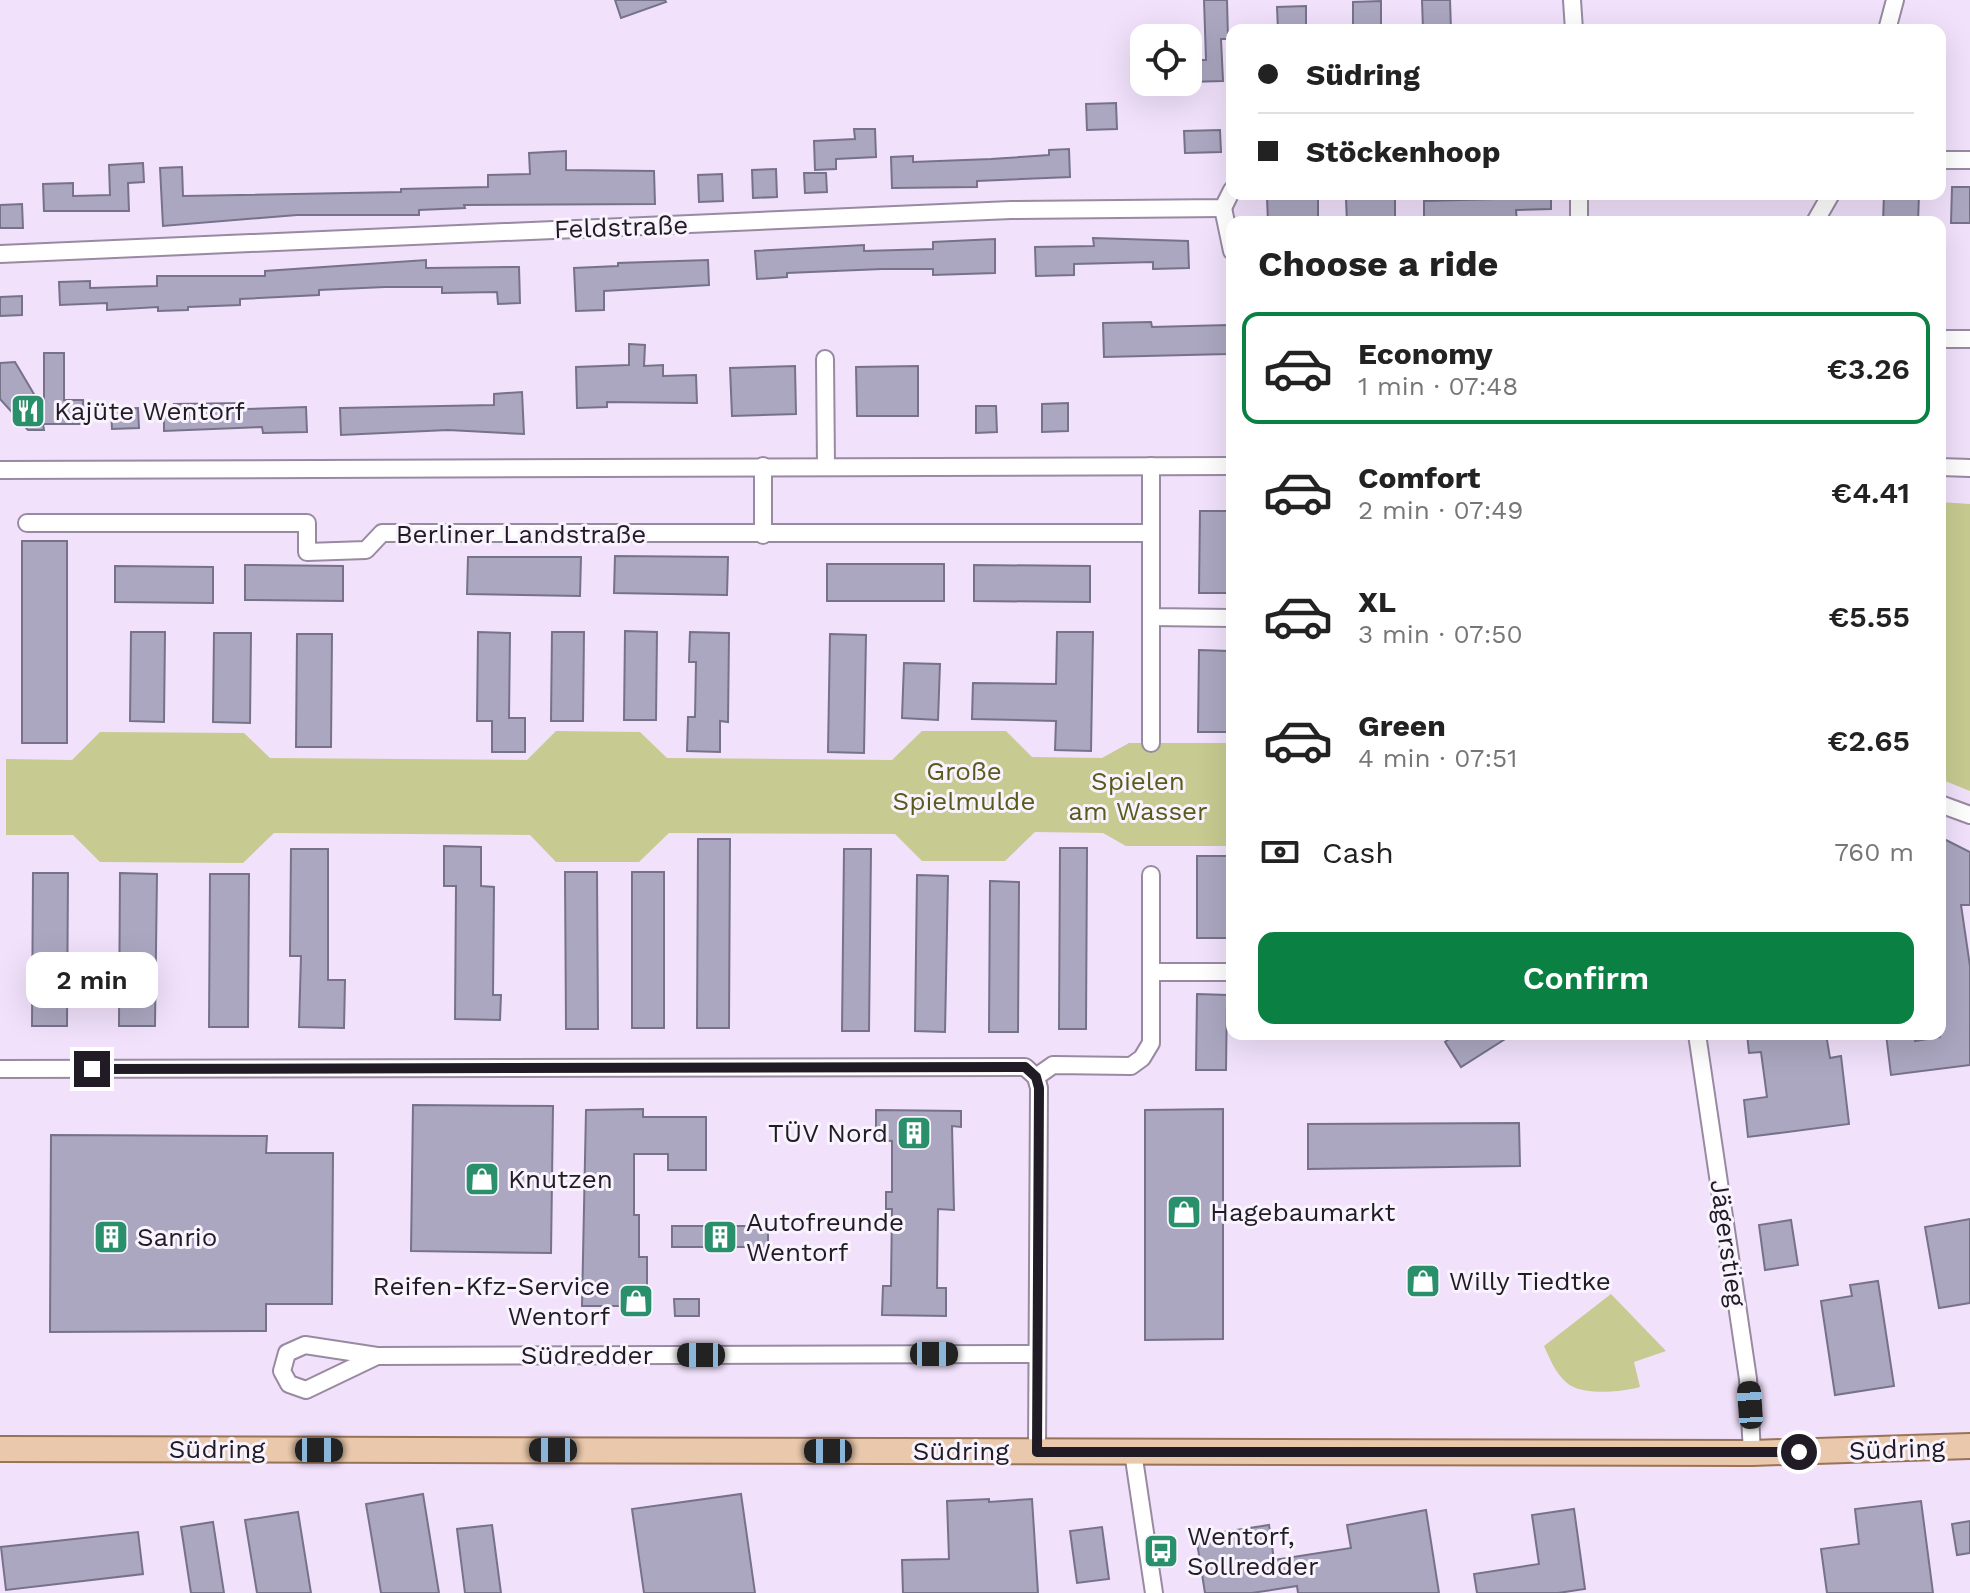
<!DOCTYPE html>
<html lang="en">
<head>
<meta charset="utf-8">
<style>
	:root { --surface:#fff; --page:#f6f6f6; --text:#222; --muted:#767676; --line:#e0e0e0; --accent:#0b8043 }
	body { margin:0; font-family:"Work Sans",sans-serif; background:var(--page); color:var(--text); height:100vh; display:flex; flex-direction:column; font-size:30px; white-space:nowrap }
	* { box-sizing:border-box; margin:0 }
	p { font-size:26px; color:var(--muted) }
	.icon { flex:none; width:44px; height:44px; fill:none; stroke:currentColor; stroke-width:2; stroke-linecap:round; stroke-linejoin:round }
	.map { position:relative; flex:1; overflow:hidden }
	.sheet { position:absolute; left:1226px; top:216px; width:720px; height:824px; display:flex; flex-direction:column; background:var(--surface); border-radius:16px; box-shadow:0 8px 32px #0002 }
	.sheet>* { flex:none }
	.hud { position:absolute; left:1226px; top:24px; width:720px; height:176px; border-radius:16px; box-shadow:0 8px 32px #0002; display:grid; align-content:center; height:176px; padding:0 32px; background:var(--surface) }
	.controls { position:absolute; left:1130px; top:24px; display:grid; gap:16px }
	.controls a { display:grid; place-items:center; width:72px; height:72px; border-radius:16px; background:var(--surface); box-shadow:0 8px 32px #0002; font-size:40px }
	.end { position:absolute; width:36px; height:36px; margin:-18px; border:10px solid #201b24; background:#fff; box-shadow:0 0 0 4px #fff }
	.from { border-radius:50% }
	.bubble { position:absolute; height:56px; border-radius:16px; background:var(--surface); box-shadow:0 8px 32px #0002; font-size:26px; font-weight:600; line-height:56px; text-align:center }
	.car { position:absolute; width:24px; height:48px; margin:-24px -12px; border-radius:10px; box-shadow:0 0 6px 2px #0007; background:linear-gradient(#222 24%,#8ab4d8 0 40%,#222 0 76%,#8ab4d8 0 86%,#222 0) }
	.hud b { display:flex; align-items:center; gap:28px; height:76px; font-size:30px }
	.hud b+b { border-top:2px solid var(--line) }
	.hud i { width:20px; height:20px; background:var(--text) }
	ul { padding:0; list-style:none }
	li { display:flex; align-items:center; gap:24px; height:112px; margin:0 16px 12px; padding:0 16px; border:4px solid transparent; border-radius:16px }
	li div { flex:1 }
	li b { display:block; font-size:30px }
	li em { font-style:normal; font-weight:600 }
	li.selected { border-color:var(--accent) }
	li>.icon { width:72px; height:72px; stroke-width:1.5 }
	h2 { padding:0 32px; font-size:36px; line-height:96px }
	.pay { display:flex; align-items:center; gap:20px; height:88px; padding:0 32px; font-size:30px }
	.pay p { margin-inline-start:auto }
	.primary-button { display:flex; gap:16px; margin-top:auto; padding:16px 32px }
	.primary-button a { flex:1; height:92px; border-radius:16px; background:var(--accent); color:#fff; font-size:32px; font-weight:600; line-height:92px; text-align:center }
	.map>svg:first-child { display:block }
	.green { fill:#c7cb91 }
	.building { fill:#aba7c1; stroke:#76728a; stroke-width:2 }
	.lines { fill:none; stroke-linecap:round; stroke-linejoin:round }
	.minor-casing { stroke:#988aa1; stroke-width:20 }
	.primary-casing { stroke:#997357; stroke-width:28 }
	.minor { stroke:#fff; stroke-width:16 }
	.primary { stroke:#e9c8ab; stroke-width:24 }
	.route { stroke:#201b24; stroke-width:10 }
	.labels { text-anchor:middle; dominant-baseline:central; stroke-width:6; stroke-linejoin:round; paint-order:stroke }
	.street-label { font-size:26px; fill:#201b24; stroke:#f9f3fd }
	.poi-label { font-size:26px; fill:#201b24; stroke:#f9f3fd; text-anchor:start }
	.park-label { font-size:26px; fill:#595b1e; stroke:#f9f3fd }
</style>
</head>
<body>
<div class="map">
<svg width="1970" height="1593" viewBox="0 0 1970 1593">
	<rect width="100%" height="100%" fill="#f1e1fb"/>
	<g class="green">
		<path d="M1940,502L1970,504V791L1940,779Z"/>
		<path d="M556,731L640,732L667,758L892,760L922,731H1006L1032,757L1102,758L1129,743H1232V846H1126L1103,833L1035,832L1005,861H922L895,834L669,833L639,862H556L530,835L274,833L243,863L100,862L73,835H6V759L72,760L100,732L244,733L270,758L527,760Z"/>
		<path d="M1611,1294L1666,1351L1634,1362L1640,1387C1623,1392 1581,1396 1567,1383C1555,1373 1550,1359 1544,1346Z"/>
	</g>
	<g class="building">
		<path d="M615,0H665L666,2L621,18Z"/>
		<path d="M1204,0H1227L1228,39H1221L1223,81L1188,82V60H1206Z"/>
		<path d="M1422,0H1450L1451,30H1423Z"/>
		<path d="M1381,1V30H1353V2Z"/>
		<path d="M1306,6V30H1278L1277,7Z"/>
		<path d="M1116,103L1117,129L1087,130L1086,104Z"/>
		<path d="M854,129H875L876,157L836,159V169L815,170L814,141L855,139Z"/>
		<path d="M1220,130L1221,152L1185,153L1184,131Z"/>
		<path d="M1069,149L1070,177L977,181V187L892,188L891,157L913,156V162L991,159L1049,155V150Z"/>
		<path d="M566,151V170L654,171L655,204L464,205L465,208L419,210V215H297L163,226L160,168L182,167L183,196L401,192V189L488,187V175L530,174L529,153Z"/>
		<path d="M143,163L144,182L128,183L129,211H44L43,184L73,183V196L110,195L109,165Z"/>
		<path d="M776,169L777,197L753,198L752,170Z"/>
		<path d="M804,173H826L827,192L805,193Z"/>
		<path d="M722,174L723,201L699,202L698,175Z"/>
		<path d="M1952,187H1970V223H1951Z"/>
		<path d="M1495,194H1551V209L1516,210L1517,222H1424V201L1495,199Z"/>
		<path d="M1884,194H1919L1918,222H1883Z"/>
		<path d="M1318,197V222H1268L1267,198Z"/>
		<path d="M1395,198V222H1347L1346,199Z"/>
		<path d="M22,204L23,228H0V205Z"/>
		<path d="M1093,238L1188,241L1189,268L1153,269V262L1074,264V275L1036,276L1035,247L1094,246Z"/>
		<path d="M995,239V273L933,275V269H882L787,273V277L757,279L755,251L864,245V251L933,249V242Z"/>
		<path d="M426,260V268L519,267L520,303L498,304L497,292L442,293V287H385L319,290V295L240,299V305L188,307V310L158,311V307L107,310V303L60,305L59,282L90,281V288L157,286V276H265V271Z"/>
		<path d="M708,260L709,285L604,291V310L576,311L574,268L618,266V263Z"/>
		<path d="M22,296V315L0,316V297Z"/>
		<path d="M1151,322L1152,327L1228,325V354L1104,357L1103,323Z"/>
		<path d="M629,344L645,345L644,366L663,365V376L696,375L697,403L607,402V407L577,408L576,367L629,365Z"/>
		<path d="M44,353H64V400H83L84,424H43L44,430H28L0,399V363L15,362L44,411Z"/>
		<path d="M795,366L796,414L732,416L730,368Z"/>
		<path d="M918,366V416H857L856,367Z"/>
		<path d="M522,392L524,434L448,430L341,435L340,408L494,405V394Z"/>
		<path d="M246,403V409L306,407L307,432L263,433L262,427L164,431V416L175,415L174,404Z"/>
		<path d="M1068,403V431L1042,432V404Z"/>
		<path d="M976,406H996L997,432L976,433Z"/>
		<path d="M138,408L139,428L112,429L111,409Z"/>
		<path d="M1200,511H1230V593H1199Z"/>
		<rect x="22" y="541" width="45" height="202"/>
		<path d="M615,556L728,557L727,595L614,593Z"/>
		<path d="M468,557H581L580,596L467,594Z"/>
		<rect x="827" y="564" width="117" height="37"/>
		<path d="M245,565L343,566V601L245,600Z"/>
		<path d="M974,565L1090,566V602L974,601Z"/>
		<path d="M115,566L213,567V603L115,602Z"/>
		<path d="M625,631L657,632L656,720H624Z"/>
		<path d="M131,632H165L164,722L130,721Z"/>
		<path d="M478,632L510,633L509,718H525V752H492V721H477Z"/>
		<path d="M552,632H584L583,721H551Z"/>
		<path d="M690,632L729,633L728,722L720,721V752L687,751L688,717H695L696,662H689Z"/>
		<path d="M1057,632H1093L1091,751L1055,750L1056,721L972,719L973,683L1056,684Z"/>
		<path d="M214,633H251L250,723L213,722Z"/>
		<path d="M297,634H332L331,747H296Z"/>
		<path d="M830,634L866,635L864,753L828,752Z"/>
		<path d="M1199,650L1229,651L1228,732H1198Z"/>
		<path d="M904,663L940,664L938,720L902,718Z"/>
		<path d="M1940,837L1970,852V905H1961L1970,966V1065L1891,1075L1886,1034H1914L1915,1041L1940,1037Z"/>
		<path d="M698,839H730L729,1028H697Z"/>
		<path d="M444,846L481,847V886L494,887L493,995H501L500,1020L455,1019L456,886H444Z"/>
		<path d="M1060,848H1087L1086,1029H1059Z"/>
		<path d="M291,849H328V980H345L344,1028L299,1027L301,956H290Z"/>
		<path d="M844,849H871L869,1031H842Z"/>
		<path d="M1197,856H1228L1227,938H1197Z"/>
		<path d="M565,872H597L598,1029H566Z"/>
		<rect x="632" y="872" width="32" height="156"/>
		<path d="M33,873H68L67,1026H32Z"/>
		<path d="M120,873L157,874L155,1026H119Z"/>
		<path d="M210,874H249L248,1027H209Z"/>
		<path d="M917,875L948,876L945,1032L915,1031Z"/>
		<path d="M990,881L1019,882L1018,1032H989Z"/>
		<path d="M1197,994L1227,995L1226,1070H1196Z"/>
		<path d="M1456,1034H1513L1461,1067L1445,1042Z"/>
		<path d="M1747,1034H1826L1830,1058L1841,1056L1849,1124L1748,1137L1744,1100L1767,1097L1761,1052L1749,1053Z"/>
		<path d="M413,1105L553,1106L551,1253L411,1251Z"/>
		<path d="M643,1109V1117H706V1170H668V1154H634V1215H639V1257H647V1306H582L586,1110Z"/>
		<path d="M1223,1109V1339L1145,1340V1110Z"/>
		<path d="M876,1110L961,1111V1127L952,1126L954,1210L938,1209L937,1288H946V1316L882,1315L883,1286H891L892,1209H886V1192H892V1141L876,1140Z"/>
		<path d="M1519,1123L1520,1166L1308,1169V1124Z"/>
		<path d="M51,1135L267,1136L266,1153H333L332,1304H266V1331L50,1332Z"/>
		<path d="M1970,1219V1303L1939,1308L1925,1227Z"/>
		<path d="M1791,1220L1798,1265L1765,1270L1759,1225Z"/>
		<rect x="672" y="1226" width="96" height="21"/>
		<path d="M1878,1281L1894,1386L1835,1395L1821,1301L1852,1296L1850,1285Z"/>
		<path d="M674,1299H699V1316H675Z"/>
		<path d="M423,1494L439,1593H381L366,1504Z"/>
		<path d="M741,1494L755,1593H644L632,1509Z"/>
		<path d="M989,1499V1502L1032,1499L1038,1593H903L902,1560L949,1559L947,1501Z"/>
		<path d="M1921,1501L1933,1593H1827L1821,1549L1859,1544L1855,1509Z"/>
		<path d="M1574,1509L1585,1589L1558,1593H1477L1474,1574L1539,1564L1532,1515Z"/>
		<path d="M1426,1510L1439,1593H1298L1297,1586L1252,1593H1205L1196,1536L1269,1525L1274,1560L1351,1548L1347,1525Z"/>
		<path d="M298,1512L311,1593H257L245,1520Z"/>
		<path d="M1970,1521V1553L1957,1555L1952,1524Z"/>
		<path d="M213,1522L224,1593H191L181,1527Z"/>
		<path d="M492,1525L501,1593H465L457,1529Z"/>
		<path d="M1102,1527L1109,1579L1077,1583L1070,1531Z"/>
		<path d="M138,1532L143,1574L6,1590L1,1547Z"/>
	</g>
	<g class="lines">
		<g class="minor-casing">
			<g id="minor">
				<path d="M1572,0L1574,30"/>
				<path d="M1887,30L1895,0"/>
				<path d="M1940,160H1970"/>
				<path d="M1579,194V222"/>
				<path d="M1223,208L1232,251"/>
				<path d="M1815,222L1831,194"/>
				<path d="M0,254L1011,210L1223,208L1232,190"/>
				<path d="M1940,339H1970"/>
				<path d="M825,359L826,466"/>
				<path d="M763,466V535"/>
				<path d="M1151,466V617L1232,618"/>
				<path d="M1940,467L1970,468"/>
				<path d="M0,470L1232,466"/>
				<path d="M27,523H307V552L366,550L382,533H1151"/>
				<path d="M1151,617V743"/>
				<path d="M1940,804L1970,815"/>
				<path d="M1151,875V972"/>
				<path d="M1697,1034L1748,1379L1752,1453"/>
				<path d="M0,1069L1025,1067L1036,1077L1039,1088L1037,1452"/>
				<path d="M1036,1077L1053,1065L1131,1066L1142,1058L1151,1043V972H1232"/>
				<path d="M377,1356L306,1390L289,1384L282,1371L287,1353L305,1345L377,1356L1037,1354"/>
				<path d="M1133,1452L1154,1593"/>
			</g>
		</g>
		<g class="primary-casing">
			<path id="primary" d="M0,1449L1752,1453L1970,1446"/>
		</g>
		<use href="#minor" class="minor"/>
		<use href="#primary" class="primary"/>
	</g>
	<g class="lines">
		<path class="route" d="M92,1069L1025,1067L1036,1077L1039,1088L1037,1452H1799"/>
	</g>
	<defs>
		<g id="restaurant-square" transform="scale(1.8)"><rect x="-9" y="-9" width="18" height="18" rx="4" fill="#2a906c" stroke="#f9f3fd"/><path d="M-5-6h1v4h1v-4h1v4h1v-4h1v5L-1.5 .5V6h-2V.5L-5-1ZM5-6V6H3V1.5H1.5Q1.5-4 5-6Z" fill="#fff"/></g>
		<g id="building-square" transform="scale(1.8)"><rect x="-9" y="-9" width="18" height="18" rx="4" fill="#2a906c" stroke="#f9f3fd"/><path d="M-4-6H4V6H1V3H-1V6H-4ZM-2.5-4.3h1.7v1.8h-1.7ZM.8-4.3h1.7v1.8H.8ZM-2.5-1h1.7V.8h-1.7ZM.8-1h1.7V.8H.8Z" fill="#fff"/></g>
		<g id="shop-square" transform="scale(1.8)"><rect x="-9" y="-9" width="18" height="18" rx="4" fill="#2a906c" stroke="#f9f3fd"/><path d="M-5-2.5h2.3a2.7 3.5 0 0 1 5.4 0H5L5.5 6h-11ZM-1.5-2.5h3a1.5 2.3 0 0 0-3 0Z" fill="#fff"/></g>
		<g id="bus-square" transform="scale(1.8)"><rect x="-9" y="-9" width="18" height="18" rx="4" fill="#2a906c" stroke="#f9f3fd"/><path d="M-5-6H5V4H4V6H2V4H-2V6H-4V4H-5ZM-3.5-4V0h7V-4ZM-3.5 1.2v1.5H-2V1.2ZM2 1.2v1.5H3.5V1.2Z" fill="#fff"/></g>
	</defs>
	<g fill-rule="evenodd">
		<use href="#restaurant-square" x="28" y="411"/>
		<use href="#building-square" x="914" y="1133"/>
		<use href="#shop-square" x="482" y="1179"/>
		<use href="#shop-square" x="1184" y="1212"/>
		<use href="#building-square" x="111" y="1237"/>
		<use href="#building-square" x="720" y="1237"/>
		<use href="#shop-square" x="1423" y="1281"/>
		<use href="#shop-square" x="636" y="1301"/>
		<use href="#bus-square" x="1161" y="1551"/>
	</g>
	<g class="labels">
		<g class="street-label">
			<text transform="translate(621 227) rotate(-2)">Feldstraße</text>
			<text x="521" y="534">Berliner Landstraße</text>
			<text transform="translate(1728 1243) rotate(82)">Jägerstieg</text>
			<text x="587" y="1355">Südredder</text>
			<text x="217" y="1449">Südring</text>
			<text transform="translate(1897 1449) rotate(-2)">Südring</text>
			<text x="961" y="1451">Südring</text>
		</g>
		<g class="poi-label">
			<text x="54" y="411">Kajüte Wentorf</text>
			<text x="888" y="1133" text-anchor="end">TÜV Nord</text>
			<text x="508" y="1179">Knutzen</text>
			<text x="1210" y="1212">Hagebaumarkt</text>
			<text x="746" y="1222">Autofreunde<tspan x="746" dy="30">Wentorf</tspan></text>
			<text x="137" y="1237">Sanrio</text>
			<text x="1449" y="1281">Willy Tiedtke</text>
			<text x="610" y="1286" text-anchor="end">Reifen-Kfz-Service<tspan x="610" dy="30">Wentorf</tspan></text>
			<text x="1187" y="1536">Wentorf,<tspan x="1187" dy="30">Sollredder</tspan></text>
		</g>
		<g class="park-label">
			<text x="964" y="771">Große<tspan x="964" dy="30">Spielmulde</tspan></text>
			<text x="1138" y="781">Spielen<tspan x="1138" dy="30">am Wasser</tspan></text>
		</g>
	</g>
</svg>
<div class="controls">
<a><svg class="icon" aria-label="locate" viewBox="0 0 24 24"><circle cx="12" cy="12" r="6"/><path d="M12 2v4M12 18v4M2 12h4M18 12h4"/></svg></a>
</div>
<i class="end from" style="left:1799px;top:1452px"></i>
<i class="end" style="left:92px;top:1069px"></i>
<div class="bubble" style="left:26px;top:952px;width:132px">2 min</div>
<i class="car" style="left:934px;top:1354px;rotate:90deg"></i>
<i class="car" style="left:701px;top:1355px;rotate:270deg"></i>
<i class="car" style="left:1750px;top:1405px;rotate:356deg"></i>
<i class="car" style="left:319px;top:1450px;rotate:90deg"></i>
<i class="car" style="left:553px;top:1450px;rotate:270deg"></i>
<i class="car" style="left:828px;top:1451px;rotate:270deg"></i>
<div class="hud">
<b><i class="from"></i>Südring</b>
<b><i></i>Stöckenhoop</b>
</div>
<section class="sheet">
<h2>Choose a ride</h2>
<ul>
<li class="selected"><svg class="icon" aria-label="car" viewBox="0 0 24 24"><path d="M5 17H2v-5l4-1 3-4h7l3 4 3 1v5h-3M9 17h6M6 11h13"/><circle cx="7" cy="17" r="2"/><circle cx="17" cy="17" r="2"/></svg><div><b>Economy</b><p>1 min · 07:48</p></div><em>€3.26</em></li>
<li><svg class="icon" aria-label="car" viewBox="0 0 24 24"><path d="M5 17H2v-5l4-1 3-4h7l3 4 3 1v5h-3M9 17h6M6 11h13"/><circle cx="7" cy="17" r="2"/><circle cx="17" cy="17" r="2"/></svg><div><b>Comfort</b><p>2 min · 07:49</p></div><em>€4.41</em></li>
<li><svg class="icon" aria-label="car" viewBox="0 0 24 24"><path d="M5 17H2v-5l4-1 3-4h7l3 4 3 1v5h-3M9 17h6M6 11h13"/><circle cx="7" cy="17" r="2"/><circle cx="17" cy="17" r="2"/></svg><div><b>XL</b><p>3 min · 07:50</p></div><em>€5.55</em></li>
<li><svg class="icon" aria-label="car" viewBox="0 0 24 24"><path d="M5 17H2v-5l4-1 3-4h7l3 4 3 1v5h-3M9 17h6M6 11h13"/><circle cx="7" cy="17" r="2"/><circle cx="17" cy="17" r="2"/></svg><div><b>Green</b><p>4 min · 07:51</p></div><em>€2.65</em></li>
</ul>
<div class="pay"><svg class="icon" aria-label="cash" viewBox="0 0 24 24"><path d="M3 7h18v10H3z"/><circle cx="12" cy="12" r="2"/></svg>Cash<p>760 m</p></div>
<div class="primary-button"><a>Confirm</a></div>
</section>
</div>
</body>
</html>
